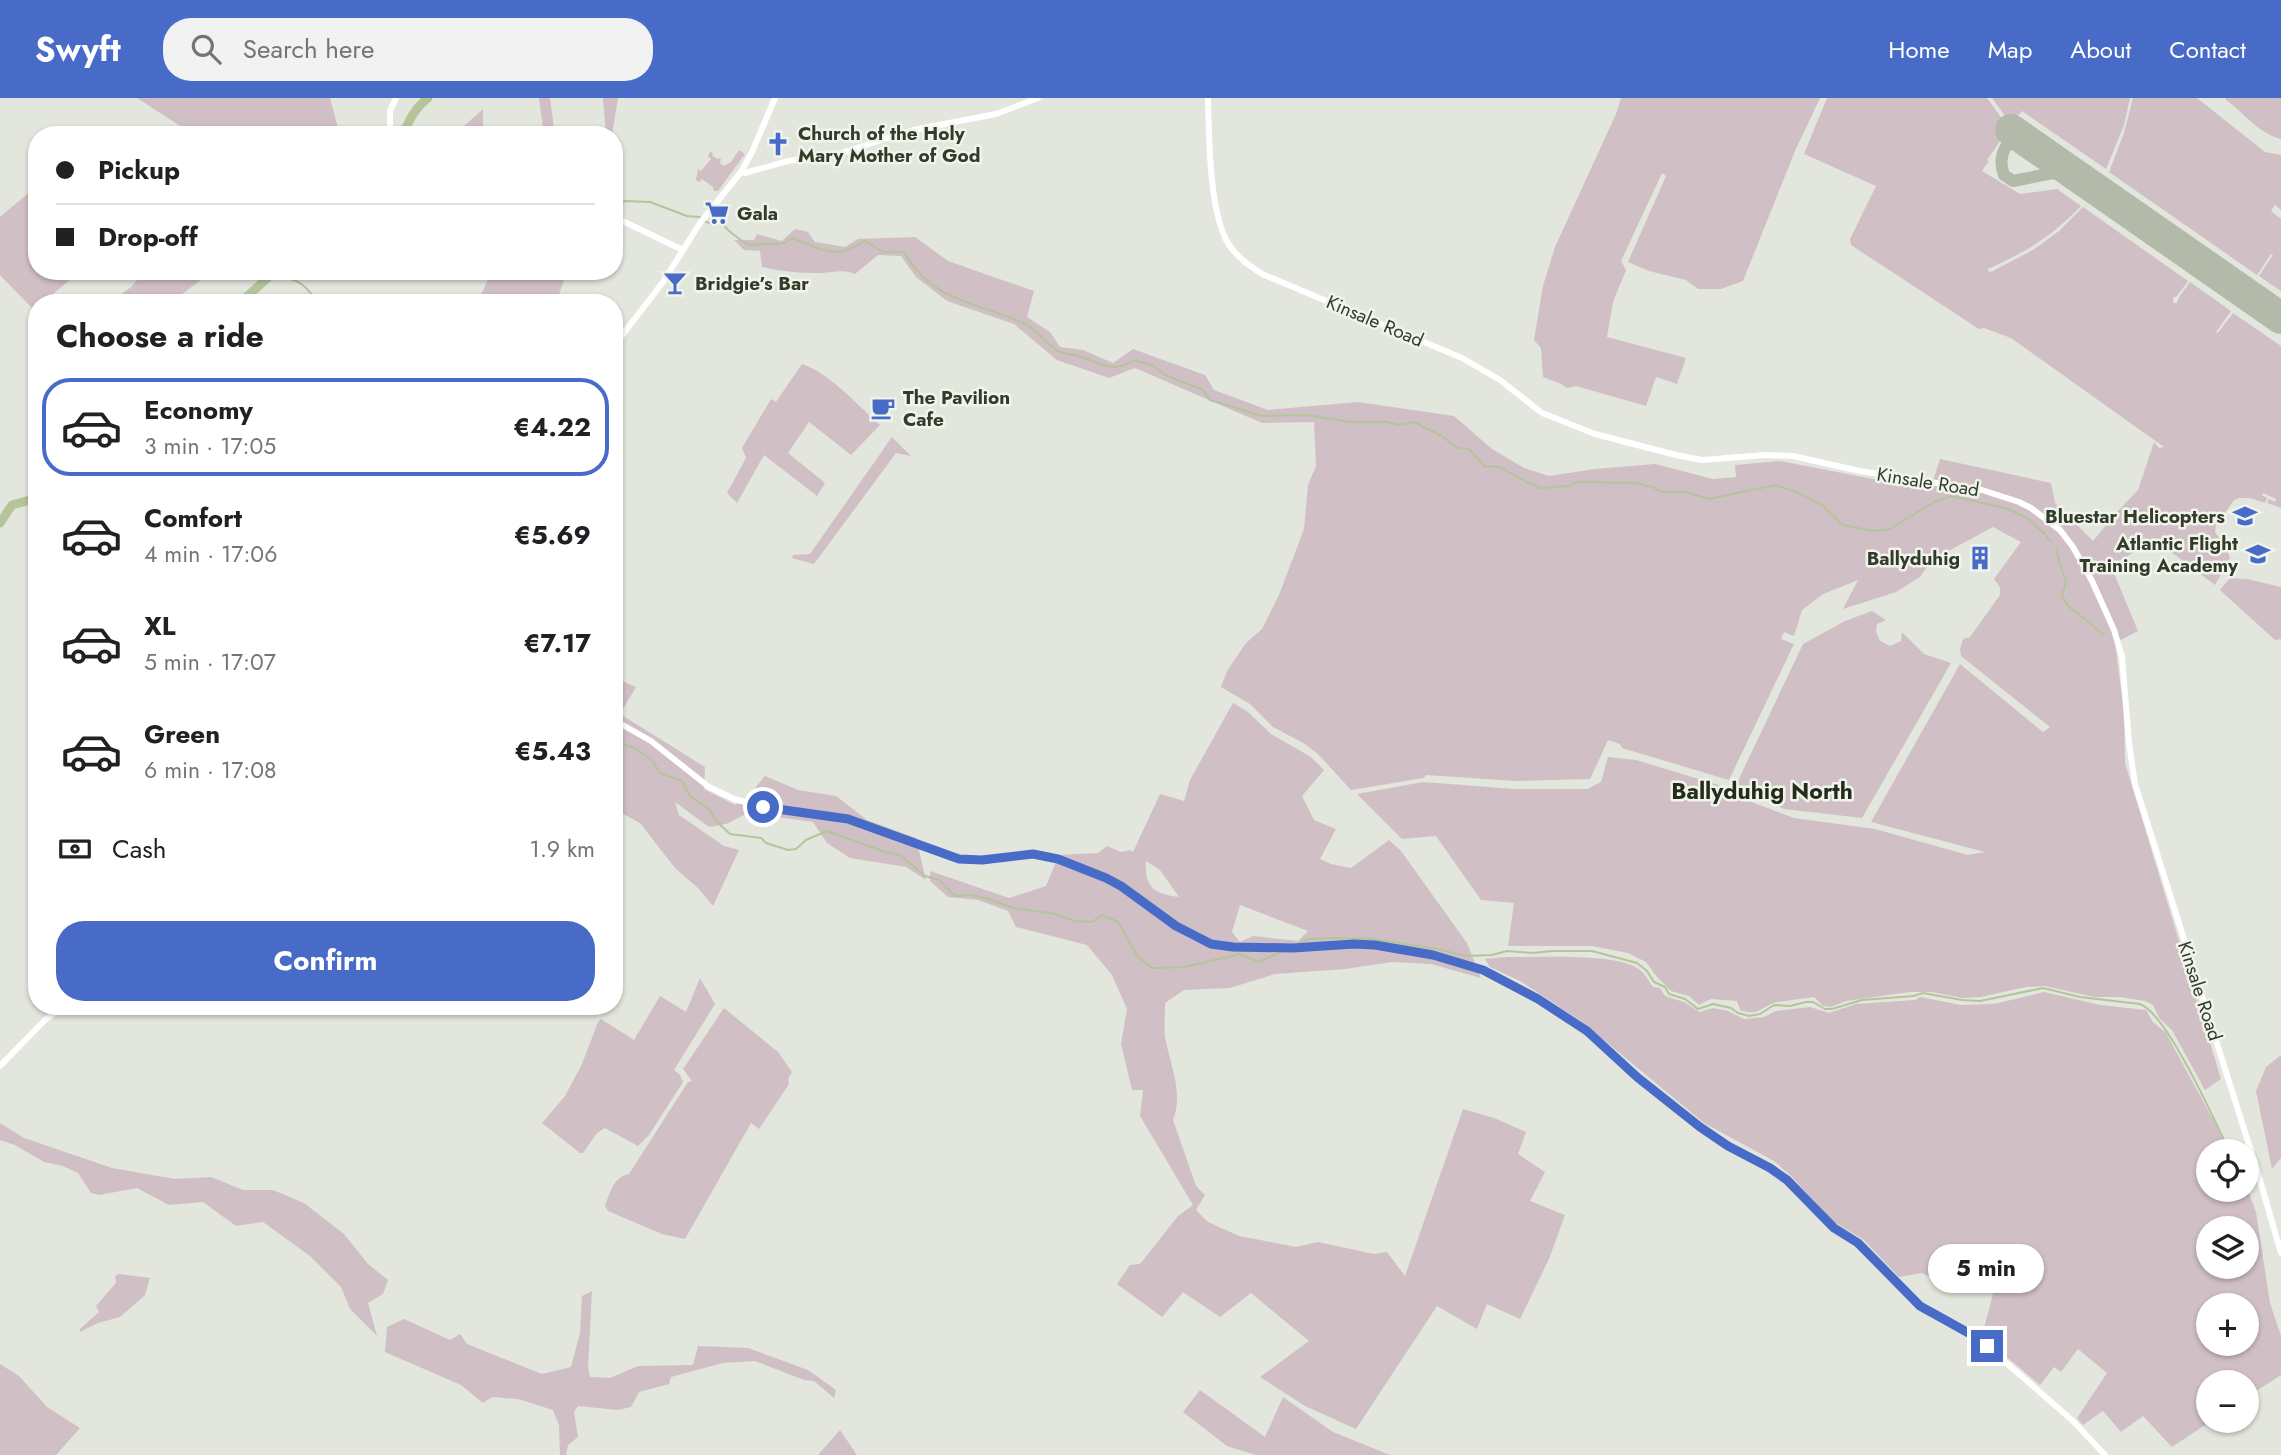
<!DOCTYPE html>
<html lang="en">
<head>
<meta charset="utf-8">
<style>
	:root { --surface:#fff; --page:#f2f2f2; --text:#202124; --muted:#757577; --line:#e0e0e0; --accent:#476bc6 }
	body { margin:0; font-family:Jost,sans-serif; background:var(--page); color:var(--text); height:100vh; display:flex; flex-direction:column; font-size:26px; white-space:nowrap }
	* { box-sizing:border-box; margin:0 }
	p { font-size:23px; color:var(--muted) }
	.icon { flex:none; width:38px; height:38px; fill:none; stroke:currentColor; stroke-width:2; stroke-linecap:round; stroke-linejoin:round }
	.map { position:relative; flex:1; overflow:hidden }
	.panel { position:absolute; left:28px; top:196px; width:595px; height:721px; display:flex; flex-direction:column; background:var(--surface); border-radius:28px; box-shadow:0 2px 5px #0004 }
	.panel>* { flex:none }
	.top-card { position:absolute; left:28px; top:28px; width:595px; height:154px; border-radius:28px; box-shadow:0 2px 5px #0004; display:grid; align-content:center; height:154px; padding:0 28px; background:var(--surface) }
	.controls { position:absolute; left:2196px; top:1041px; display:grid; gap:14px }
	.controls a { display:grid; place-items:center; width:63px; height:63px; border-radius:50%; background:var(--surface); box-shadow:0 2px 5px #0004; font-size:35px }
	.end { position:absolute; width:32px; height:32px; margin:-16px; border:9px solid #476bc6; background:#fff; box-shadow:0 0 0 4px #fff }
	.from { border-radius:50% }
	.bubble { position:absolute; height:49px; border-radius:24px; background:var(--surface); box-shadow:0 2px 5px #0004; font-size:23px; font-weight:700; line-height:49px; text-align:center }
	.top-card b { display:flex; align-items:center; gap:24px; height:66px; font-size:26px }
	.top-card b+b { border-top:2px solid var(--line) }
	.top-card i { width:18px; height:18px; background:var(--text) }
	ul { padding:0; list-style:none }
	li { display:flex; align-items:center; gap:21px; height:98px; margin:0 14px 10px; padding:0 14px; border:4px solid transparent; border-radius:28px }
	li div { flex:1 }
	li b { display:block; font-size:26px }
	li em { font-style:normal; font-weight:700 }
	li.on { border-color:var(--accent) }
	li>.icon { width:63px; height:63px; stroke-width:1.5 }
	h2 { padding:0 28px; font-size:32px; line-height:84px }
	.pay { display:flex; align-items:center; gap:18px; height:77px; padding:0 28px; font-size:26px }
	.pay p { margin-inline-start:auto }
	.primary-button { display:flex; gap:14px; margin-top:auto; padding:14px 28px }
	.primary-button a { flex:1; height:80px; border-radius:28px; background:var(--accent); color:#fff; font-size:28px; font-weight:700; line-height:80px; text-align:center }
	header { display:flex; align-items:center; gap:42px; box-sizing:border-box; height:98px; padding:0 35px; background:var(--accent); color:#fff }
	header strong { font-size:33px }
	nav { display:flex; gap:38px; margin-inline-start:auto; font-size:24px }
	.search { width:490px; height:63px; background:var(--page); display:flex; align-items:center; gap:18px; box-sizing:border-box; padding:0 24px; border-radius:28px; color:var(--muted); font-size:26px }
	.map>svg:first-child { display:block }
	.green { fill:#d0bfc5; fill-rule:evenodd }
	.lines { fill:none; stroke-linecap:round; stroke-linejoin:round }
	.stream { stroke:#b4c59a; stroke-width:2 }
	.river { stroke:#b4c59a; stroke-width:9 }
	.taxiway { stroke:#b3baaa; stroke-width:12 }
	.runway { stroke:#b3baaa; stroke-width:32 }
	.secondary { stroke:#fff; stroke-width:6 }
	.route { stroke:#476bc6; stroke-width:9 }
	.labels { text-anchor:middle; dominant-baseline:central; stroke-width:5; stroke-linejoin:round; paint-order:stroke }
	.poi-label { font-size:19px; font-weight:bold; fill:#323c28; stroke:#f1f4ec; text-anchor:start }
	.street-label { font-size:19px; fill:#323c28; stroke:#f1f4ec }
	.quarter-label { font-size:23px; font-weight:bold; fill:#232d1a; stroke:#f1f4ec }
</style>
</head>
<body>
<header>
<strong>Swyft</strong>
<div class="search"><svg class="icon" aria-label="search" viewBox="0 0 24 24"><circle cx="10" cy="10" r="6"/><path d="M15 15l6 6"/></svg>Search here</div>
<nav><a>Home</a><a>Map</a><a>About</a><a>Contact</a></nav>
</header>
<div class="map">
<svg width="2281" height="1357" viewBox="0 0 2281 1357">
	<rect width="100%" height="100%" fill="#e2e6dd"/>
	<g class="green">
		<path d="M137,0H330L340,37H194Z"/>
		<path d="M539,0H550L555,37H544Z"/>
		<path d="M603,0H618L612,36H606Z"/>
		<path d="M1621,0H1820L1795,53L1743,183L1721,191H1698L1686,182L1649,173L1628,164L1666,78L1662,75L1621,163L1626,172L1613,204L1607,239L1686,260L1677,286L1656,279L1646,308L1576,288L1567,290L1561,286L1543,279L1541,250L1534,242L1543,188L1555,149L1616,16Z"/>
		<path d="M1827,0H1987L2009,30L1987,62L1989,63L1982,73L2020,96L2057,91L2081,108C2052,138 2026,154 1988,171V173L1991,174L2033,152L2059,133L2083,109L2188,183L2177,198L2173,200V205H2177L2179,199L2190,184L2231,213L2216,234L2218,235L2233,215L2281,248V410L2267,405L2269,401L2275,404L2276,401L2263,395L2262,397L2267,400L2265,405L2250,400H2239L2234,402L2225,415L2217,419L2215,434L2225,448L2230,460L2215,487L2155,442L2111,468L2138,533L2115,545L2124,613L2125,665L2221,981L2205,992L2172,932L2159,920L2153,907L2145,903L2120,899H2094L2045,888L2026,889L1981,899L1963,900L1932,894H1910L1846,903L1831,909L1823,908L1814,899C1802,901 1790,902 1778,904C1760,908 1761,919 1740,912L1737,903L1711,901L1699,907L1689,898L1671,893L1657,879L1646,864L1628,855L1592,848H1508L1514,805L1481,802L1436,738L1402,741L1357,696L1423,684L1515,691H1587L1601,684L1608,659L1636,662L1725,689L1733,697L1794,720L1875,731L1968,757L1985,754L1871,724L1960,566L2043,634L2050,629L1961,558L1960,551L1963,541L1970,539L2000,497V489L1994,481L2021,444L1993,429L1932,462L1920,479L1896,494L1843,511L1858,482L1823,496L1802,512L1794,538L1784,534L1781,541L1794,546L1729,682L1622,650L1620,646L1608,642L1590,681L1517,683L1426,677L1424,680L1351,692L1318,656L1305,646L1273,629L1250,606L1221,589L1227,573L1246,545L1262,531L1279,497L1304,431L1308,387L1316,368L1314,324L1262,325L1135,270L1109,280L1057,262L1014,226L947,203L916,179L901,158L878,157L855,176C841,170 829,176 815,175C797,175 780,173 762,169L760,153L744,152L734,142H754L757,136L782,143L795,131L808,134L815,144L845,149L858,141L915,139L948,163L1034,193L1027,219L1050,234L1060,249L1083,252L1113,265L1133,251L1205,277L1214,292L1268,312L1358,304L1454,318L1492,351L1524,370L1549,378L1595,371L1655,366L1713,381L1736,379L1735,367L1780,363L1930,392L1940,361L2051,385L2055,405L2093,443L2116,415L2138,392L2154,344L2159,350L2164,349L2011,240L1984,230L1979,231L1851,147L1850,141L1876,88L1804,56Z"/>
		<path d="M1992,0H2130L2124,27L2106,71L2022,13L2011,26Z"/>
		<path d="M2133,0H2197L2265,54L2281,57V112L2275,107L2271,113L2281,121V193L2259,178L2273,157L2271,156L2257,177L2109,74L2124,35Z"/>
		<path d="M2226,0H2281V41C2258,35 2244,15 2225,1Z"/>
		<path d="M483,11V35L479,33L475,37H454Z"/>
		<path d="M739,52L745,56L718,93H714L713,89L702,81L699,84L696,82L698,71L701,73L711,61L708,58L710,54L713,55L712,57L717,61L721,60L720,65L724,68L731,64Z"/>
		<path d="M37,88V173H81L42,205H37V209L34,212L0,177V119Z"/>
		<path d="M145,173H213L170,205H109L131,189Z"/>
		<path d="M492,173H567L556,205H477Z"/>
		<path d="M802,266C830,275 858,308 880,327L851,357L809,324L788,355L825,385L817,398L764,357L737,405L727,395L746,360L742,350L771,301L776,304Z"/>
		<path d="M892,339L911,358L896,355L814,466L792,460L793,457L810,456Z"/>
		<path d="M2230,480L2247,481L2281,489V541L2275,542L2220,492Z"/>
		<path d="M1872,513L1886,522L1877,526L1876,534L1880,543L1890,548L1901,543L1902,534L1924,556L1951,565L1862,720L1784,711L1736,687L1803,546L1845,523Z"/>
		<path d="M614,579L636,589L620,616L705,669L704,691L735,707L749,697L765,678L798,692L836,698L867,722L916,740L926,782L906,769L850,760L827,745L813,724L748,715L726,726L709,729L675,704L679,717L724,748L739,752L713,808L699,791L675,770L640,725L614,711Z"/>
		<path d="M1233,605L1248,614L1271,636L1311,659L1324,672L1302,698L1314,722L1336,731L1320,761L1331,766L1351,770L1389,742L1401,753L1467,845L1481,880L1431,866L1392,864L1345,871L1275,876L1230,890L1184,892L1165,905C1165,916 1164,928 1165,939C1170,967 1184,995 1173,1022L1196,1088L1205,1097L1196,1112L1208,1124L1239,1138L1296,1149L1318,1144L1374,1156L1387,1154L1405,1178L1463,1011L1494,1020L1526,1034L1518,1056L1545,1074L1530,1103L1565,1117L1549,1161L1520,1221L1487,1206L1477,1231L1437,1208L1356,1331L1305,1308L1260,1279L1309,1243L1251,1195L1220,1219L1183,1194L1162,1219L1117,1186L1130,1167L1140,1166L1178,1118L1193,1107L1140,1018L1143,992H1132L1121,946L1127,911L1112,877L1087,847L1016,829L1008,813L978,802L948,799L930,783V773L1009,800L1046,788L1059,757L1098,755L1107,748L1121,754L1130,752L1133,754L1160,696L1184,703L1190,682ZM1146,763L1160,772L1179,799C1154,796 1144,789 1146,763ZM1240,807L1308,833L1298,843L1253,838L1240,844L1232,834Z"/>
		<path d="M1506,859C1537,860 1617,854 1640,872C1645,876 1649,883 1653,889L1660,890L1665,898L1684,904L1700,914L1713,910L1728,913L1744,921L1764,919L1776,913L1810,909L1829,915L1856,906L1915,902L1920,899L1961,907L1994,906L2044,894L2100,907L2146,912L2153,924L2166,935L2230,1053L2208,1054V1092H2247V1090L2256,1114L2270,1205L2281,1238V1277L2247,1299V1284H2208V1323H2211L2172,1349L2143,1318L2121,1334L2103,1313L2083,1327L2077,1320L2107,1275L2078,1251L2061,1274L2054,1269L2040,1287L1982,1238L1993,1196C1971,1185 1952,1170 1928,1178L1922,1175L1899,1179L1864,1142L1834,1124L1791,1078L1774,1063L1704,1025L1581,923L1520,883L1490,869L1485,861ZM2247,1130V1169H2208V1130ZM2208,1208H2247V1246H2208Z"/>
		<path d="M700,880L715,906L674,972L680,977L683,984L649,1037L638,1048L605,1030L597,1035L583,1055H580L542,1025L565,998L582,966L598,924L601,921L634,942L660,898L686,914Z"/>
		<path d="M724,910L778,954L792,974L788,981L789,986L759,1031L751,1025L685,1141L662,1136L608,1113L605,1108C610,1095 613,1079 629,1076L688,984L692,983L683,971Z"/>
		<path d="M2281,957V1060L2272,1071L2256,993L2266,969Z"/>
		<path d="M0,1025L24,1040L112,1070L175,1081L211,1079L243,1092H273L304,1105L344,1136L368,1166L388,1182L383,1196L368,1205L377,1238L350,1211L341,1189L310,1158L263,1124L236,1128L203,1104L169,1107L137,1090L99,1097L91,1095L78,1075L63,1068L44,1064L15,1047L0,1042Z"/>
		<path d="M119,1176L150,1180L145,1197L120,1219L98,1225L80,1234V1231L99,1214L96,1208L116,1185L115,1178Z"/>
		<path d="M592,1193L588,1270L590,1279L610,1280L638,1268L693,1267L698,1248L748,1250L808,1272L836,1292L834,1300L814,1283L804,1282L755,1263L723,1265L671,1279L669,1286L639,1294L631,1309L618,1312L578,1308L574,1314L578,1339L568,1347L566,1357H560L559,1327L553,1312L518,1301L492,1299L483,1305L461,1287L385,1254L387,1229L404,1221L450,1242L460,1236L467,1246L542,1276L571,1269L580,1235L582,1198Z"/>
		<path d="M0,1266L19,1278L47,1309L80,1330L56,1357H0Z"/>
		<path d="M1200,1292L1265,1339L1283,1299L1333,1334L1390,1357H1256L1227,1348L1183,1314Z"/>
		<path d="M840,1332L857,1357H818Z"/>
	</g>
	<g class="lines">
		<g class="stream">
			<path d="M614,106L626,103L650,104L687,118L700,119"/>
			<path d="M704,123L712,126L723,124C726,131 728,132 734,137C748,148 748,148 766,146C780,145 781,148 793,140C808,146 827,157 844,153C851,152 858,146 865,143L883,154H904C931,204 979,204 1025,226C1038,232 1046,246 1058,253C1064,256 1072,256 1079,258C1101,265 1112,276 1134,262L1154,268L1165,277L1203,292L1210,302L1262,318L1307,317L1350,324H1387L1398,327L1415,324C1424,330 1434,333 1443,339C1456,348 1451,350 1469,351L1484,368L1500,369L1526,384L1541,390L1569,388L1577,384L1636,385L1653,389L1661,394H1686L1709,401L1775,387L1794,393L1822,407L1843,427L1872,433L1890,431L1934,404L1951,398L2008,411L2027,420L2045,436L2051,444"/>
			<path d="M274,174C282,180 288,180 296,183C306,187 312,196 317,205"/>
			<path d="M2056,452L2066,484L2062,497L2067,507L2103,536"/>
			<path d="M614,642L636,651L651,661L660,675L682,683L690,698L710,712L715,722L730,736L761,740L766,745L788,752L796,751L806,742L827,733L885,754L900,757L925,778L939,782L955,798L970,797L989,801L1013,810L1056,816L1074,823L1092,824L1102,817L1118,824L1138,859L1152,870L1185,869L1240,856L1259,864L1285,852"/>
			<path d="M1297,847L1308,841L1335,840L1372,841L1438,851L1464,858L1492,857L1507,853L1533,855L1552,853H1592L1637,865L1647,873L1654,884L1665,889L1669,896L1685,901L1698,911L1713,906L1731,910L1738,915L1749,918L1760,916L1774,907L1790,908L1806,904H1813L1825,911H1832L1862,902L1913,898L1923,895L1962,902L1980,903L2043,890L2080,899L2140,906C2168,917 2214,1022 2230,1054"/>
		</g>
		<g class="river">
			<path d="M403,37C409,22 415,10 428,0"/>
			<path d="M240,205L275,173"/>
			<path d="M0,425L12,407L37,400"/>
		</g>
		<path class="taxiway" d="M2062,68C2054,59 2051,47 2041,41C2016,27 1994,52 2004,77L2013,83L2053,75L2074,76"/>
		<path class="runway" d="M2011,32L2281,220"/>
		<g class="secondary">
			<path d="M1208,0C1209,38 1209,116 1229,147C1238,160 1250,168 1262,176L1462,260L1500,282L1542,315L1595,336L1676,357L1702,362L1765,357L1793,358L1860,373L1982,392L2019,404L2031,410L2060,432L2073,449L2092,483L2114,532L2122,559L2129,645L2135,686L2257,1072L2281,1155"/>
			<path d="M390,37V13L396,0"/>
			<path d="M741,74L745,75L788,63L835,57L913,32L996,16L1038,0"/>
			<path d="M614,119L683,152"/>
			<path d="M614,248L663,184L700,125L741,74L752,54L775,0"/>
			<path d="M614,622L651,643L709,689L734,701L763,709L848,721L959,761L982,762L1020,757L1045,758L1078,769L1121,788L1190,837L1211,846L1233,849L1299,850L1340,846L1375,847L1433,857L1483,872L1538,901L1576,926L1597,942L1637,979L1700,1029L1728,1048L1775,1073L1801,1094L1834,1130L1858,1145L1920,1208L1974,1238L1987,1248L2073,1323L2105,1357"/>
			<path d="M0,968L44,923L63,908"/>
		</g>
	</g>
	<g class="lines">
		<path class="route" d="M763,709L848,721L959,761L982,762L1033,756L1058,761L1106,780L1121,788L1176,828L1211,846L1233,849L1293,850L1354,846L1375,847L1433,857L1483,872L1538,901L1587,933L1637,979L1700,1029L1728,1048L1770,1070L1787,1082L1834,1130L1858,1145L1920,1208L1974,1238L1987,1248"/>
	</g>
	<defs>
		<g id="church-bare" transform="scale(1.89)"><path d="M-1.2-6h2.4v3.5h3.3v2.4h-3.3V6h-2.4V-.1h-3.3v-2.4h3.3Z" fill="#476bc6" stroke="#f1f4ec" stroke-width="2.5" paint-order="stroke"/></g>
		<g id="supermarket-bare" transform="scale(1.89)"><path d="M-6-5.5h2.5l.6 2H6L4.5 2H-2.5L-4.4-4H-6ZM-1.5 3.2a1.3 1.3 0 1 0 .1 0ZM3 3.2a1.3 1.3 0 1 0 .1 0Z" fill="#476bc6" stroke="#f1f4ec" stroke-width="2.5" paint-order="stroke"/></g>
		<g id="bar-bare" transform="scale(1.89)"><path d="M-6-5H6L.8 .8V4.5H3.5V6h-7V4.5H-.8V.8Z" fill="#476bc6" stroke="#f1f4ec" stroke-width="2.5" paint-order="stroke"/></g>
		<g id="cafe-bare" transform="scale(1.89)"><path d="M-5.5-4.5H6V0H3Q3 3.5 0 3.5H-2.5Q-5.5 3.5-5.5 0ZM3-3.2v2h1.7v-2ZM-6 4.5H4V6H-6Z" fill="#476bc6" stroke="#f1f4ec" stroke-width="2.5" paint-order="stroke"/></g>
		<g id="university-bare" transform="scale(1.89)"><path d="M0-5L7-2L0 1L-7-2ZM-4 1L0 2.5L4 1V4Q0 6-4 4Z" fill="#476bc6" stroke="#f1f4ec" stroke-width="2.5" paint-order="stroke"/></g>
		<g id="building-bare" transform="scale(1.89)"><path d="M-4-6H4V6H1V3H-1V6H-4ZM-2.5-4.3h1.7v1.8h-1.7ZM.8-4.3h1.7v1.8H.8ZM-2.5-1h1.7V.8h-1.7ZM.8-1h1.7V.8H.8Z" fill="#476bc6" stroke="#f1f4ec" stroke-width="2.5" paint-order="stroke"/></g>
	</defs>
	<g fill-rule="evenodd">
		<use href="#church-bare" x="778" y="46"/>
		<use href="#supermarket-bare" x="717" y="115"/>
		<use href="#bar-bare" x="675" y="185"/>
		<use href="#cafe-bare" x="883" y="310"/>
		<use href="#university-bare" x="2245" y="418"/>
		<use href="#university-bare" x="2258" y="456"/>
		<use href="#building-bare" x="1980" y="460"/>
	</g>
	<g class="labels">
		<g class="poi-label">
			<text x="798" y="35">Church of the Holy<tspan x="798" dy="22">Mary Mother of God</tspan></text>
			<text x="737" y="115">Gala</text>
			<text x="695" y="185">Bridgie’s Bar</text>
			<text x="903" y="299">The Pavilion<tspan x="903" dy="22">Cafe</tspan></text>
			<text x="2225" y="418" text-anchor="end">Bluestar Helicopters</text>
			<text x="2238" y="445" text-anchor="end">Atlantic Flight<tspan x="2238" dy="22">Training Academy</tspan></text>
			<text x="1960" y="460" text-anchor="end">Ballyduhig</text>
		</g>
		<g class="street-label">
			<text transform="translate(1375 223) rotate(23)">Kinsale Road</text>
			<text transform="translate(1928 384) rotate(9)">Kinsale Road</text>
			<text transform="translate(2200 893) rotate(72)">Kinsale Road</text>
		</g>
		<g class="quarter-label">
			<text x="1762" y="693">Ballyduhig North</text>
		</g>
	</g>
</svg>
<div class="controls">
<a><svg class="icon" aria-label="locate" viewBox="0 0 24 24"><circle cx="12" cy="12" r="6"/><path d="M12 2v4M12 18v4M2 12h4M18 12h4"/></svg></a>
<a><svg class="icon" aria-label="layers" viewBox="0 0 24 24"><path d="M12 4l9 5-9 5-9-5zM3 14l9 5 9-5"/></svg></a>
<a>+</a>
<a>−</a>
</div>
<i class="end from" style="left:763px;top:709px"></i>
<i class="end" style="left:1987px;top:1248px"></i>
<div class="bubble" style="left:1928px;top:1146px;width:116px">5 min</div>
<div class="top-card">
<b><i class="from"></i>Pickup</b>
<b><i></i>Drop-off</b>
</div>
<section class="panel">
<h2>Choose a ride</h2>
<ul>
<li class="on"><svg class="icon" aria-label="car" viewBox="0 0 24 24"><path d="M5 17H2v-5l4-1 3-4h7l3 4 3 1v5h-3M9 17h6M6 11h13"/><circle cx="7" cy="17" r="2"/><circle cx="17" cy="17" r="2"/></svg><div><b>Economy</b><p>3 min · 17:05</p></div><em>€4.22</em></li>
<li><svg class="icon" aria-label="car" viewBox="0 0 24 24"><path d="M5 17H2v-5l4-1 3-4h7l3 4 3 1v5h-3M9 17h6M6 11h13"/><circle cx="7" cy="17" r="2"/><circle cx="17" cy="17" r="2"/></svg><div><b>Comfort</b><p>4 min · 17:06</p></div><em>€5.69</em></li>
<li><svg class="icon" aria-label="car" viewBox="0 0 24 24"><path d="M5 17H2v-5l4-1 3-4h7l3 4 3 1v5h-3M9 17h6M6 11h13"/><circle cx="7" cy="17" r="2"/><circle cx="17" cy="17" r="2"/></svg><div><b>XL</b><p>5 min · 17:07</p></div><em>€7.17</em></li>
<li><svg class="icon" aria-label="car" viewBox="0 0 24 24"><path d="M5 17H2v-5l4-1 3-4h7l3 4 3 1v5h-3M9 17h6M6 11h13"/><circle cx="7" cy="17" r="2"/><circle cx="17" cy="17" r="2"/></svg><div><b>Green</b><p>6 min · 17:08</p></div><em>€5.43</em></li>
</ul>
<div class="pay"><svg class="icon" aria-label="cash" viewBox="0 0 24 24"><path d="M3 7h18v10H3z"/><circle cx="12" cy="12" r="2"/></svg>Cash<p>1.9 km</p></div>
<div class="primary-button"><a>Confirm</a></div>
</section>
</div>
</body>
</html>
